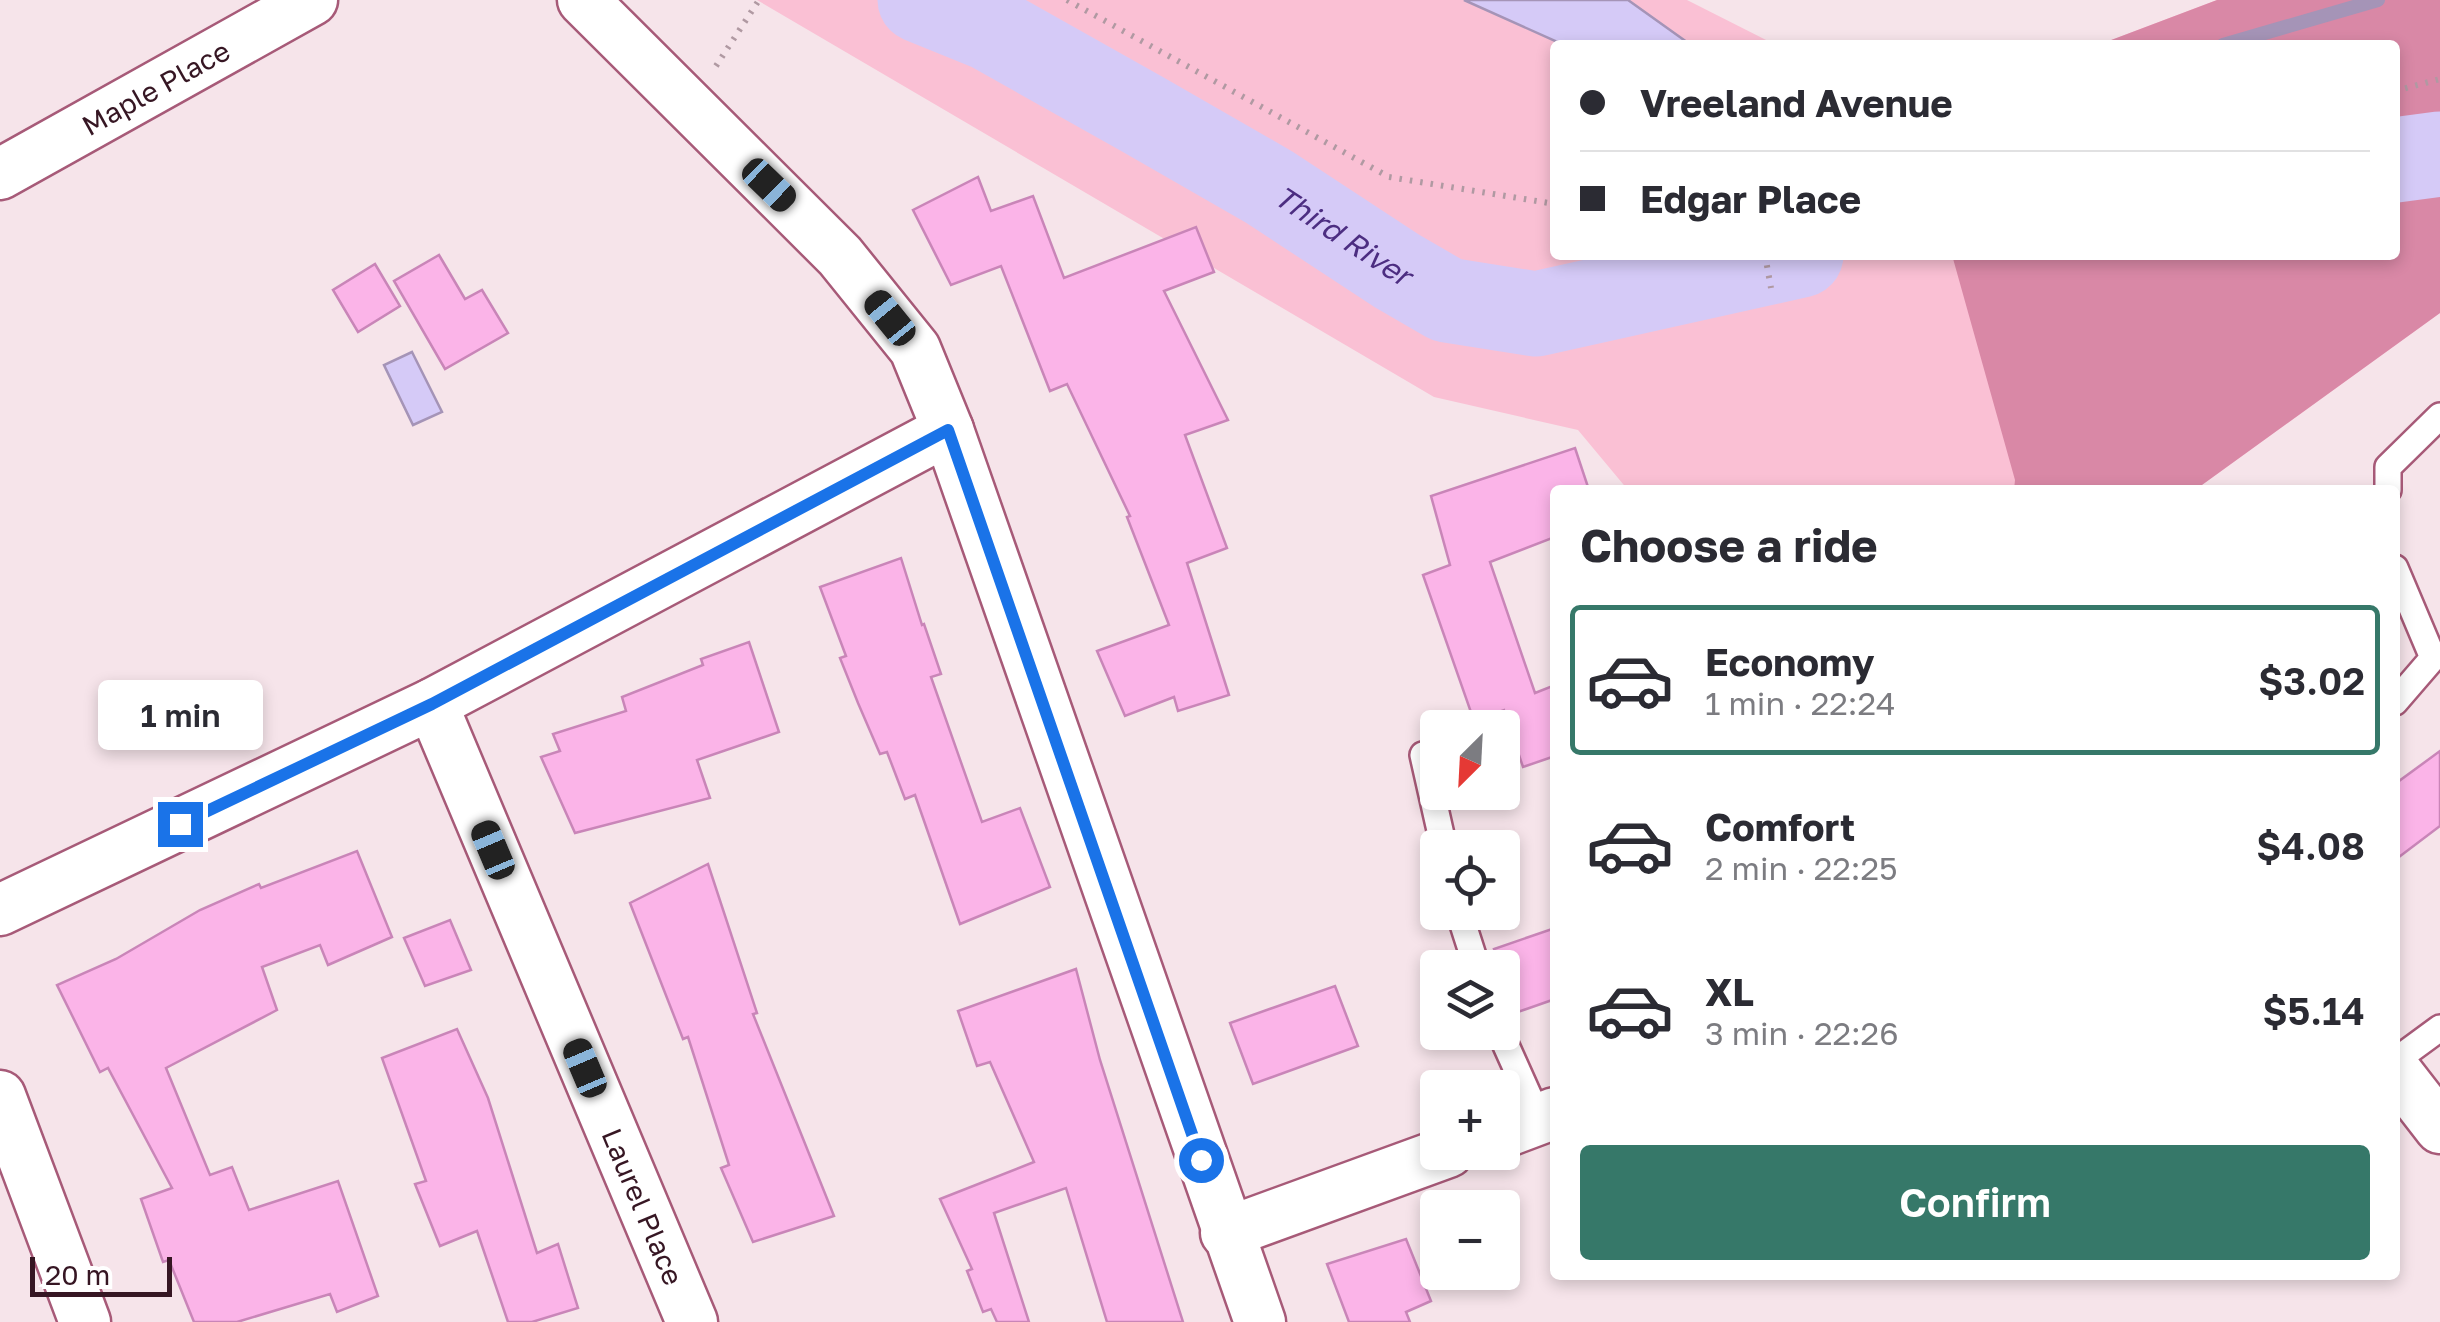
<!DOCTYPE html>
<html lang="en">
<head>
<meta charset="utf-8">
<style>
	:root { --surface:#fff; --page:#f7f7f7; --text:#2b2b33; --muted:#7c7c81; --line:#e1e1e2; --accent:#367869 }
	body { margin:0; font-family:"Golos Text",sans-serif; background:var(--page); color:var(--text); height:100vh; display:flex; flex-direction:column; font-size:38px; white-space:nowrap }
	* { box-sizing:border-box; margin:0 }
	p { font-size:32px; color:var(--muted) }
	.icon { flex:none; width:55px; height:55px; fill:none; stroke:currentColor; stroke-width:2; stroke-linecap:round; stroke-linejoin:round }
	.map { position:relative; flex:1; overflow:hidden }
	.details { position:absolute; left:1550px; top:485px; width:850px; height:795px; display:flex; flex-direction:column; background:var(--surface); border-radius:10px; box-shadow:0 5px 15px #0003 }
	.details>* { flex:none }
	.hud { position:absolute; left:1550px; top:40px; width:850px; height:220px; border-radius:10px; box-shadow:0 5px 15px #0003; display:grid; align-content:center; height:220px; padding:0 30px; background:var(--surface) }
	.needle { width:65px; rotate:204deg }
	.buttons { position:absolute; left:1420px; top:710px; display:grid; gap:20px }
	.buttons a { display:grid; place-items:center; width:100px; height:100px; border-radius:10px; background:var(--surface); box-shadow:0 5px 15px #0003; font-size:50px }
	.scale { position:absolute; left:30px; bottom:25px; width:142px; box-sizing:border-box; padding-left:10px; border:5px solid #361623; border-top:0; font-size:28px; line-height:35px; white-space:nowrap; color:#361623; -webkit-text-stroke:8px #fff; paint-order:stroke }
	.end { position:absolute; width:45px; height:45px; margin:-22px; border:12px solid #1a73e8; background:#fff; box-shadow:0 0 0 5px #fff }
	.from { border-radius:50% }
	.bubble { position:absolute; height:70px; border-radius:10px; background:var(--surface); box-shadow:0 5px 15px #0003; font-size:32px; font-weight:600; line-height:70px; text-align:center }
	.car { position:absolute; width:30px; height:60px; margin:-30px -15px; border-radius:12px; box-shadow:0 0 8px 2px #0007; background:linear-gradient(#222 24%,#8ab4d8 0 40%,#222 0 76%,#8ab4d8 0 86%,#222 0) }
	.hud b { display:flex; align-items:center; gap:35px; height:95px; font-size:38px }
	.hud b+b { border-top:2px solid var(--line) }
	.hud i { width:25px; height:25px; background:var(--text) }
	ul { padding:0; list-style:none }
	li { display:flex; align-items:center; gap:30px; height:150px; margin:0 20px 15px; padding:0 10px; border:5px solid transparent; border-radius:10px }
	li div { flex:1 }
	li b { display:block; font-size:38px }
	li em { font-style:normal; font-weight:600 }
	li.on { border-color:var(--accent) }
	li>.icon { width:90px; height:90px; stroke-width:1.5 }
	h2 { padding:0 30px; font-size:45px; line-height:120px }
	.primary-button { display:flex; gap:20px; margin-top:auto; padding:20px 30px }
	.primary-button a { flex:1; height:115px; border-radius:10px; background:var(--accent); color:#fff; font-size:40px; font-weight:600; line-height:115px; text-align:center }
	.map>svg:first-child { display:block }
	.green { fill:#fac0d4 }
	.forest { fill:#d988a6 }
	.water { fill:#d5caf7; stroke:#a594b7; stroke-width:2.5 }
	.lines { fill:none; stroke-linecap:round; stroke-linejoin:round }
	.stream { stroke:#a594b7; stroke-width:14 }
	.river { stroke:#d5caf7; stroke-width:85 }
	.building { fill:#fbb4e8; stroke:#c985b8; stroke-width:2.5 }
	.service-casing { stroke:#a75a78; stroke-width:30 }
	.minor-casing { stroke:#a75a78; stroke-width:55 }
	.path { stroke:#b099a2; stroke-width:6; stroke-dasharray:2.5 8; stroke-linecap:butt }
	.service { stroke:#fff; stroke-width:25 }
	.minor { stroke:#fff; stroke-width:50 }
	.route { stroke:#1a73e8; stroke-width:12 }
	.labels { text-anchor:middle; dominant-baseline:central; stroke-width:8; stroke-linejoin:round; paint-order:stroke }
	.street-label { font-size:28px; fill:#361623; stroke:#fff }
	.water-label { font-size:30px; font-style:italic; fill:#4c2d81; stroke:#fff }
</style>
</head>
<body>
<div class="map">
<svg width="2440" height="1322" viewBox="0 0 2440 1322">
	<rect width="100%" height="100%" fill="#f6e4ea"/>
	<path class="green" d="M757,0H1687L1776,45H1555V255H2395V45H2098L2217,0H2440V313L2195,490H1628L1578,430L1434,397Z"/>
	<path class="forest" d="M2217,0H2440V313L2195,490H2014L2015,480L1952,255H2395V45H2098Z"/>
	<g class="water">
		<path d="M1464,0H1628L1691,45H1564Z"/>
		<path d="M412,352L442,412L413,425L384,365Z"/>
	</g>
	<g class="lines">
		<path class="stream" d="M2223,45L2378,0"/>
		<g class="river">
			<path id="s1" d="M920,0L989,28L1142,114L1269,187L1397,271L1447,300L1536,314L1801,255"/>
			<path d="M2395,160L2440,154"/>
		</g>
	</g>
	<g class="building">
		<path d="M978,177L991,211L1033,196L1064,278L1196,227L1214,272L1164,291L1228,420L1185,435L1227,548L1187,563L1229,695L1178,711L1174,697L1125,716L1097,651L1169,625L1127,517L1130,516L1067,384L1050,391L1001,266L951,285L913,210Z"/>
		<path d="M439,255L465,299L482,290L508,333L445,369L394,281Z"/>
		<path d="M375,264L400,306L358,332L333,290Z"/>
		<path d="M1575,448L1589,490H1555V537L1490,562L1535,693L1555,685V756L1523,767L1504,710L1474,721L1423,575L1450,565L1431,496Z"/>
		<path d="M901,558L922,625L924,624L941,674L931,677L982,822L1020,808L1050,887L960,924L915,795L905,799L887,752L880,754L858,703L840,658L846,656L820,587Z"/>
		<path d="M749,642L779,732L697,760L710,798L575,833L541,757L560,751L553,734L626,711L622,697L703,665L701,659Z"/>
		<path d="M2440,751V826L2395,860V784Z"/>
		<path d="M357,851L392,937L328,965L320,945L262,967L277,1010L166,1068L210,1175L232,1167L249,1210L338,1181L378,1296L337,1312L330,1294L237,1322H194L169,1260L163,1262L141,1199L172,1188L108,1068L100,1072L57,985L116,959L200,910L259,884L261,888Z"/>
		<path d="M708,864L757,1013L753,1014L834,1216L753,1242L721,1168L729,1165L688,1037L683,1039L630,903Z"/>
		<path d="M450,920L471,970L425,986L404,938Z"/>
		<path d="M1555,928V999L1518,1012L1494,949Z"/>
		<path d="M1076,969L1100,1060L1183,1322H1107L1066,1188L994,1213L1029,1322H997L991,1309L983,1312L967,1271L972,1269L940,1199L1034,1162L990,1062L977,1066L958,1011Z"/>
		<path d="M1335,986L1358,1046L1253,1084L1230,1023Z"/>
		<path d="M457,1029L488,1098L537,1253L558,1244L578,1308L532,1322H508L477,1231L440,1246L415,1184L426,1181L382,1058Z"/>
		<path d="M1406,1239L1431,1301L1406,1312L1410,1322H1349L1327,1264Z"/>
	</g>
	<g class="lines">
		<g class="service-casing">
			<g id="service">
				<path d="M2388,490V467L2440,416"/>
				<path d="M2395,568L2433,658L2395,702"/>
				<path d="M1423,755L1444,848"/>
				<path d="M1459,912L1477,968"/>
				<path d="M1500,1032L1539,1119"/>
				<path d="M2395,1061L2440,1028"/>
			</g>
		</g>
		<g class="minor-casing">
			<g id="minor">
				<path d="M583,0L840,256L915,349L948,430L1260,1322"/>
				<path id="s2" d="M0,174L312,0"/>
				<path id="s3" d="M432,704L692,1322"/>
				<path d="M0,910L432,704L948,430"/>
				<path d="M2395,1070L2440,1128"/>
				<path d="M0,1096L85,1322"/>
				<path d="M1502,1133L1555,1113"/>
				<path d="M1226,1233L1448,1152"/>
			</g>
		</g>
		<g class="path">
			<path d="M1067,0L1389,177L1555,204"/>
			<path d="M716,66L759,0"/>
			<path d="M2395,91L2440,79"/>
			<path d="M1765,255L1771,288"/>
		</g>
		<use href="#service" class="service"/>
		<use href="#minor" class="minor"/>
	</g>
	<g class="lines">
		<path class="route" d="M180,824L432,704L948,430L1201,1160"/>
	</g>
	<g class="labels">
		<g class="street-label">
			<text stroke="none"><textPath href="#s2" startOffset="178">Maple Place</textPath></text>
			<text stroke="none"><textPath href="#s3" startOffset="545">Laurel Place</textPath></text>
		</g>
		<g class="water-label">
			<text stroke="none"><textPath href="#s1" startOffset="485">Third River</textPath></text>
		</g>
	</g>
</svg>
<div class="buttons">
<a><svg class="needle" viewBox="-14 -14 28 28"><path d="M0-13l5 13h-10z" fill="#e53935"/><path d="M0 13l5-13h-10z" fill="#7c7c81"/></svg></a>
<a><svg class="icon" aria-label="locate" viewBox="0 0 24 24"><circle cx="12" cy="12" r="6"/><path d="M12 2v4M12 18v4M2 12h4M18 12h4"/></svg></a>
<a><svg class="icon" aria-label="layers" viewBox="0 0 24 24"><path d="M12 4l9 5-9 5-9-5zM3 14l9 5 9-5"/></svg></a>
<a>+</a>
<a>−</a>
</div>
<div class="scale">20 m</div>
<i class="end from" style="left:1201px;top:1160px"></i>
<i class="end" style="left:180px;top:824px"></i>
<div class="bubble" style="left:98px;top:680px;width:165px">1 min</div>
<i class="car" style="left:769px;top:185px;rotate:134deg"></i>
<i class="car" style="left:890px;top:318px;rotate:321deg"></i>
<i class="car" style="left:493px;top:850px;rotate:337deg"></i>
<i class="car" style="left:585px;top:1068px;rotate:337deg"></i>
<div class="hud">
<b><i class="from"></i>Vreeland Avenue</b>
<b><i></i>Edgar Place</b>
</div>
<section class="details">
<h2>Choose a ride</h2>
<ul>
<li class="on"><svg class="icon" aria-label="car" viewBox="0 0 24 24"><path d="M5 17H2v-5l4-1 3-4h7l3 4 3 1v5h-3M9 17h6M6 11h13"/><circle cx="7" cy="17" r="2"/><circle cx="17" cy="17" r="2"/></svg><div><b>Economy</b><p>1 min · 22:24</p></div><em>$3.02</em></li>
<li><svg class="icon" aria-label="car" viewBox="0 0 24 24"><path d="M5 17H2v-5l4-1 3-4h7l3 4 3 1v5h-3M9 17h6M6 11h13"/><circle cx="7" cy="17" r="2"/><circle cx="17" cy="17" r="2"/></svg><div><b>Comfort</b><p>2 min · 22:25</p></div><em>$4.08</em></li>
<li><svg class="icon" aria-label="car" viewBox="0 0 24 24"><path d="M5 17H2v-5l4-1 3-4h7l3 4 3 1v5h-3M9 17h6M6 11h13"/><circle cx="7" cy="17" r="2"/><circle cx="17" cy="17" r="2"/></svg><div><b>XL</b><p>3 min · 22:26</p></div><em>$5.14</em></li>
</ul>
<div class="primary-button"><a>Confirm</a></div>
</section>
</div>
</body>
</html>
